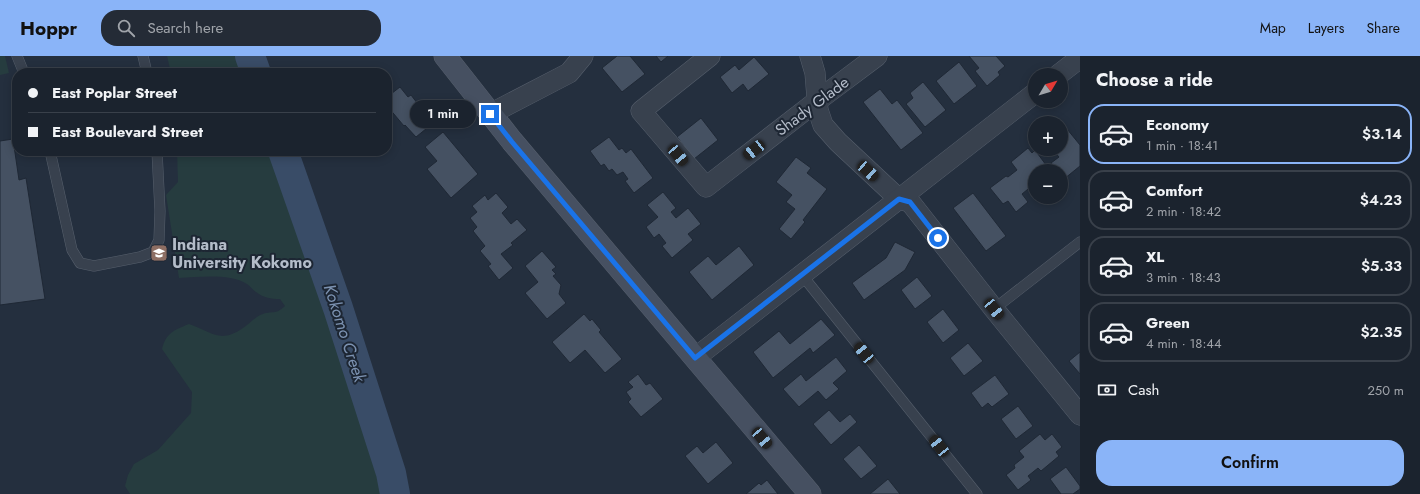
<!DOCTYPE html>
<html lang="en">
<head>
<meta charset="utf-8">
<style>
	:root { --surface:#1b232e; --page:#242b36; --text:#f1f3f6; --muted:#a0a4aa; --line:#39404a; --accent:#8ab4f8 }
	body { margin:0; font-family:Jost,sans-serif; background:var(--page); color:var(--text); height:100vh; display:flex; flex-direction:column; font-size:15px; white-space:nowrap }
	* { box-sizing:border-box; margin:0 }
	p { font-size:13px; color:var(--muted) }
	.icon { flex:none; width:22px; height:22px; fill:none; stroke:currentColor; stroke-width:2; stroke-linecap:round; stroke-linejoin:round }
	.map { position:relative; flex:1; overflow:hidden }
	.side { display:flex; flex-direction:column; background:var(--surface); width:340px }
	.side>* { flex:none }
	.guide { position:absolute; left:12px; top:12px; width:380px; height:88px; border-radius:16px; box-shadow:0 2px 10px #0003,0 0 0 1px var(--line); display:grid; align-content:center; height:88px; padding:0 16px; background:var(--surface) }
	.needle { width:26px; rotate:52deg }
	.tools { position:absolute; left:1028px; top:12px; display:grid; gap:8px }
	.tools a { display:grid; place-items:center; width:40px; height:40px; border-radius:50%; background:var(--surface); box-shadow:0 2px 10px #0003,0 0 0 1px var(--line); font-size:20px }
	.end { position:absolute; width:18px; height:18px; margin:-9px; border:5px solid #1a73e8; background:#fff; box-shadow:0 0 0 2px #fff }
	.from { border-radius:50% }
	.bubble { position:absolute; height:28px; border-radius:14px; background:var(--surface); box-shadow:0 2px 10px #0003,0 0 0 1px var(--line); font-size:13px; font-weight:600; line-height:28px; text-align:center }
	.car { position:absolute; width:12px; height:24px; margin:-12px -6px; border-radius:5px; box-shadow:0 0 3px 1px #0007; background:linear-gradient(#222 24%,#8ab4d8 0 40%,#222 0 76%,#8ab4d8 0 86%,#222 0) }
	.guide b { display:flex; align-items:center; gap:14px; height:38px; font-size:15px }
	.guide b+b { border-top:1px solid var(--line) }
	.guide i { width:10px; height:10px; background:var(--text) }
	ul { padding:0; list-style:none }
	li { display:flex; align-items:center; gap:12px; height:60px; margin:0 8px 6px; padding:0 8px; border:2px solid var(--line); border-radius:16px }
	li div { flex:1 }
	li b { display:block; font-size:15px }
	li em { font-style:normal; font-weight:600 }
	li.on { border-color:var(--accent) }
	li>.icon { width:36px; height:36px; stroke-width:1.5 }
	h2 { padding:0 16px; font-size:18px; line-height:48px }
	.pay { display:flex; align-items:center; gap:10px; height:44px; padding:0 16px; font-size:15px }
	.pay p { margin-inline-start:auto }
	.cta { display:flex; gap:8px; margin-top:auto; padding:8px 16px }
	.cta a { flex:1; height:46px; border-radius:16px; background:var(--accent); color:#111; font-size:16px; font-weight:600; line-height:46px; text-align:center }
	header { display:flex; align-items:center; gap:24px; box-sizing:border-box; height:56px; padding:0 20px; background:var(--accent); color:#111 }
	header strong { font-size:19px }
	nav { display:flex; gap:22px; margin-inline-start:auto; font-size:14px }
	.search { width:280px; height:36px; background:var(--page); display:flex; align-items:center; gap:10px; box-sizing:border-box; padding:0 14px; border-radius:16px; color:var(--muted); font-size:15px }
	main { display:flex; flex:1; min-height:0 }
	.map>svg:first-child { display:block }
	.green { fill:#263c3f }
	.lines { fill:none; stroke-linecap:round; stroke-linejoin:round }
	.river { stroke:#394c67; stroke-width:30 }
	.building { fill:#455162; stroke:#1f2835 }
	.lane-casing { stroke:#565f6c; stroke-width:11 }
	.street-casing { stroke:#565f6c; stroke-width:21 }
	.secondary-casing { stroke:#565f6c; stroke-width:23 }
	.lane { stroke:#38414e; stroke-width:10 }
	.street { stroke:#38414e; stroke-width:20 }
	.secondary { stroke:#465061; stroke-width:22 }
	.route { stroke:#1a73e8; stroke-width:5 }
	.labels { text-anchor:middle; dominant-baseline:central; stroke-width:4; stroke-linejoin:round; paint-order:stroke }
	.street-label { font-size:16px; fill:#b4bcc9; stroke:#1d2633 }
	.poi-label { font-size:16px; font-weight:bold; fill:#b4bcc9; stroke:#1d2633; text-anchor:start }
	.water-label { font-size:17px; font-style:italic; fill:#7c92b1; stroke:#1d2633 }
</style>
</head>
<body>
<header>
<strong>Hoppr</strong>
<div class="search"><svg class="icon" aria-label="search" viewBox="0 0 24 24"><circle cx="10" cy="10" r="6"/><path d="M15 15l6 6"/></svg>Search here</div>
<nav><a>Map</a><a>Layers</a><a>Share</a></nav>
</header>
<main>
<div class="map">
<svg width="1080" height="438" viewBox="0 0 1080 438">
	<rect width="100%" height="100%" fill="#242f3e"/>
	<g class="green">
		<path d="M0,0H5L9,17L0,19Z"/>
		<path d="M167,0H250L256,17H171Z"/>
		<path d="M177,95H283L338,252L391,417L395,438H130L125,430L128,419L134,408L158,394L191,357L192,336L162,293C166,277 174,274 189,268C212,276 220,288 243,272C249,268 256,260 263,258C274,254 274,260 285,250L280,243C271,243 264,242 256,236C253,234 250,230 247,228C230,217 199,221 179,222L166,139L178,126Z"/>
	</g>
	<g class="lines">
		<g class="river">
			<path d="M250,0L256,17"/>
			<path d="M283,95L338,252L391,417L395,438"/>
		</g>
	</g>
	<g class="building">
		<path d="M617,0H630L645,18L622,36L602,12Z"/>
		<path d="M656,0H668L661,6Z"/>
		<path d="M969,0H996L1005,10L998,16L1000,19L987,30L975,15L979,12Z"/>
		<path d="M754,1L769,18L748,35L743,28L732,37L720,21L735,9L739,14Z"/>
		<path d="M959,6L977,30L954,48L936,25Z"/>
		<path d="M923,26L946,54L925,71L906,48L913,42L910,37Z"/>
		<path d="M400,31L408,41L411,39L424,56L423,57L432,68L416,81L405,69L404,70L388,51L390,49L387,46V41Z"/>
		<path d="M880,33L892,48L897,44L923,77L901,94L863,46Z"/>
		<path d="M701,62L718,84L694,103L677,81Z"/>
		<path d="M1067,73L1080,89V110L1064,123L1061,119V115H1057L1051,107L1059,101L1052,93H1061V78Z"/>
		<path d="M443,76L478,118L451,142L427,113L437,105L425,91Z"/>
		<path d="M609,81L619,94L622,92L626,97L631,93L653,122L634,137L625,125L628,123L623,116L617,119L612,113L609,115L604,108L601,110L590,95Z"/>
		<path d="M13,83L19,124L26,122L45,243L0,249V85Z"/>
		<path d="M1028,92L1032,97L1035,94L1049,113L1046,115H1035V124L1031,126L1033,129L1022,138L1028,146L1016,156L1008,145L1003,148L990,132L1006,120L1008,121L1017,114L1011,106Z"/>
		<path d="M796,101L811,112L807,117L827,133L803,164L805,166L791,183L779,173L795,153L786,146L792,139L776,126Z"/>
		<path d="M663,136L676,152L671,156L676,162L688,152L701,168L688,178L693,184L672,202L662,190L666,187L659,178L654,182L646,171L658,161L647,149Z"/>
		<path d="M496,137L508,151L502,157L511,168L517,163L527,174L511,187L513,189L501,198L513,212L499,224L488,210L491,208L480,195L485,190L473,175L477,171L470,162L477,156L472,150L485,139L488,144Z"/>
		<path d="M973,137L1006,180L986,195L953,152Z"/>
		<path d="M895,186L915,196L905,214L864,244L852,227L886,202Z"/>
		<path d="M739,190L754,209L712,244L689,216L708,200L716,209Z"/>
		<path d="M542,195L556,211L552,214L556,218L553,220L561,229L559,238L566,247L547,263L525,237L538,226L525,210Z"/>
		<path d="M917,221L932,240L915,253L901,234Z"/>
		<path d="M943,253L959,274L943,287L927,266Z"/>
		<path d="M584,258L590,265L592,263L601,274L599,276L622,303L605,317L585,294L570,307L552,286Z"/>
		<path d="M821,263L835,279L813,297L810,292L773,322L753,296L779,275L790,288Z"/>
		<path d="M968,287L983,305L964,320L950,302Z"/>
		<path d="M1080,296V318L1069,305Z"/>
		<path d="M836,301L847,315L833,327L839,333L826,344L818,335L799,351L783,333L801,318L806,325Z"/>
		<path d="M638,318L646,329L650,327L663,343L641,361L628,346L631,343L626,336L633,331L628,326Z"/>
		<path d="M995,319L1009,338L992,351L988,347L982,352L971,337Z"/>
		<path d="M1018,350L1033,370L1016,383L1001,363Z"/>
		<path d="M829,354L840,366L850,358L857,366L831,389L813,368Z"/>
		<path d="M1040,378L1045,384L1052,378L1062,391L1056,396L1059,400L1041,415L1038,412L1028,420L1031,424L1018,434L1006,419L1015,412L1014,409L1024,401L1019,395Z"/>
		<path d="M716,386L733,407L708,428L685,400L697,390L703,397Z"/>
		<path d="M859,389L877,410L861,423L843,403Z"/>
		<path d="M1066,411L1080,430V433L1073,438H1061L1050,423Z"/>
		<path d="M888,423L900,438H870Z"/>
		<path d="M767,424L778,438H746L759,427L761,429Z"/>
	</g>
	<g class="lines">
		<g class="lane-casing">
			<g id="lane">
				<path d="M17,0L24,17"/>
				<path d="M143,0L147,17"/>
				<path d="M50,95L72,194L80,207L94,210L140,201L153,196L159,184L160,155L157,95"/>
				<path d="M802,219L977,438"/>
				<path d="M994,253L1080,186"/>
			</g>
		</g>
		<g class="street-casing">
			<g id="street">
				<path d="M710,0L641,55L706,131L817,45L877,0"/>
				<path d="M810,0L815,17L818,54L823,69L838,86L899,143L910,146L994,253L1080,359"/>
				<path d="M1058,19L1080,2"/>
				<path d="M490,58L569,17L583,0"/>
				<path d="M695,302L1035,37"/>
			</g>
		</g>
		<g class="secondary-casing">
			<path id="secondary" d="M445,0L512,85L810,438"/>
		</g>
		<use href="#lane" class="lane"/>
		<use href="#street" class="street"/>
		<use href="#secondary" class="secondary"/>
	</g>
	<g class="lines">
		<path class="route" d="M490,58L512,86L695,302L899,143L910,146L938,182"/>
	</g>
	<defs>
		<g id="university-square" transform="scale(0.9)"><rect x="-9" y="-9" width="18" height="18" rx="4" fill="#8d6e63" stroke="#1d2633"/><path d="M0-5L7-2L0 1L-7-2ZM-4 1L0 2.5L4 1V4Q0 6-4 4Z" fill="#fff"/></g>
	</defs>
	<g fill-rule="evenodd">
		<use href="#university-square" x="159" y="197"/>
	</g>
	<g class="labels">
		<g class="street-label">
			<text transform="translate(812 50) rotate(-37)">Shady Glade</text>
		</g>
		<g class="poi-label">
			<text x="172" y="188">Indiana<tspan x="172" dy="18">University Kokomo</tspan></text>
		</g>
		<g class="water-label">
			<text transform="translate(345 277) rotate(72)">Kokomo Creek</text>
		</g>
	</g>
</svg>
<div class="tools">
<a><svg class="needle" viewBox="-14 -14 28 28"><path d="M0-13l5 13h-10z" fill="#e53935"/><path d="M0 13l5-13h-10z" fill="#a0a4aa"/></svg></a>
<a>+</a>
<a>−</a>
</div>
<i class="end from" style="left:938px;top:182px"></i>
<i class="end" style="left:490px;top:58px"></i>
<div class="bubble" style="left:410px;top:44px;width:66px">1 min</div>
<i class="car" style="left:754px;top:94px;rotate:232deg"></i>
<i class="car" style="left:678px;top:99px;rotate:140deg"></i>
<i class="car" style="left:868px;top:115px;rotate:132deg"></i>
<i class="car" style="left:994px;top:253px;rotate:141deg"></i>
<i class="car" style="left:864px;top:297px;rotate:321deg"></i>
<i class="car" style="left:762px;top:382px;rotate:140deg"></i>
<i class="car" style="left:939px;top:390px;rotate:322deg"></i>
<div class="guide">
<b><i class="from"></i>East Poplar Street</b>
<b><i></i>East Boulevard Street</b>
</div>
</div>
<section class="side">
<h2>Choose a ride</h2>
<ul>
<li class="on"><svg class="icon" aria-label="car" viewBox="0 0 24 24"><path d="M5 17H2v-5l4-1 3-4h7l3 4 3 1v5h-3M9 17h6M6 11h13"/><circle cx="7" cy="17" r="2"/><circle cx="17" cy="17" r="2"/></svg><div><b>Economy</b><p>1 min · 18:41</p></div><em>$3.14</em></li>
<li><svg class="icon" aria-label="car" viewBox="0 0 24 24"><path d="M5 17H2v-5l4-1 3-4h7l3 4 3 1v5h-3M9 17h6M6 11h13"/><circle cx="7" cy="17" r="2"/><circle cx="17" cy="17" r="2"/></svg><div><b>Comfort</b><p>2 min · 18:42</p></div><em>$4.23</em></li>
<li><svg class="icon" aria-label="car" viewBox="0 0 24 24"><path d="M5 17H2v-5l4-1 3-4h7l3 4 3 1v5h-3M9 17h6M6 11h13"/><circle cx="7" cy="17" r="2"/><circle cx="17" cy="17" r="2"/></svg><div><b>XL</b><p>3 min · 18:43</p></div><em>$5.33</em></li>
<li><svg class="icon" aria-label="car" viewBox="0 0 24 24"><path d="M5 17H2v-5l4-1 3-4h7l3 4 3 1v5h-3M9 17h6M6 11h13"/><circle cx="7" cy="17" r="2"/><circle cx="17" cy="17" r="2"/></svg><div><b>Green</b><p>4 min · 18:44</p></div><em>$2.35</em></li>
</ul>
<div class="pay"><svg class="icon" aria-label="cash" viewBox="0 0 24 24"><path d="M3 7h18v10H3z"/><circle cx="12" cy="12" r="2"/></svg>Cash<p>250 m</p></div>
<div class="cta"><a>Confirm</a></div>
</section>
</main>
</body>
</html>
